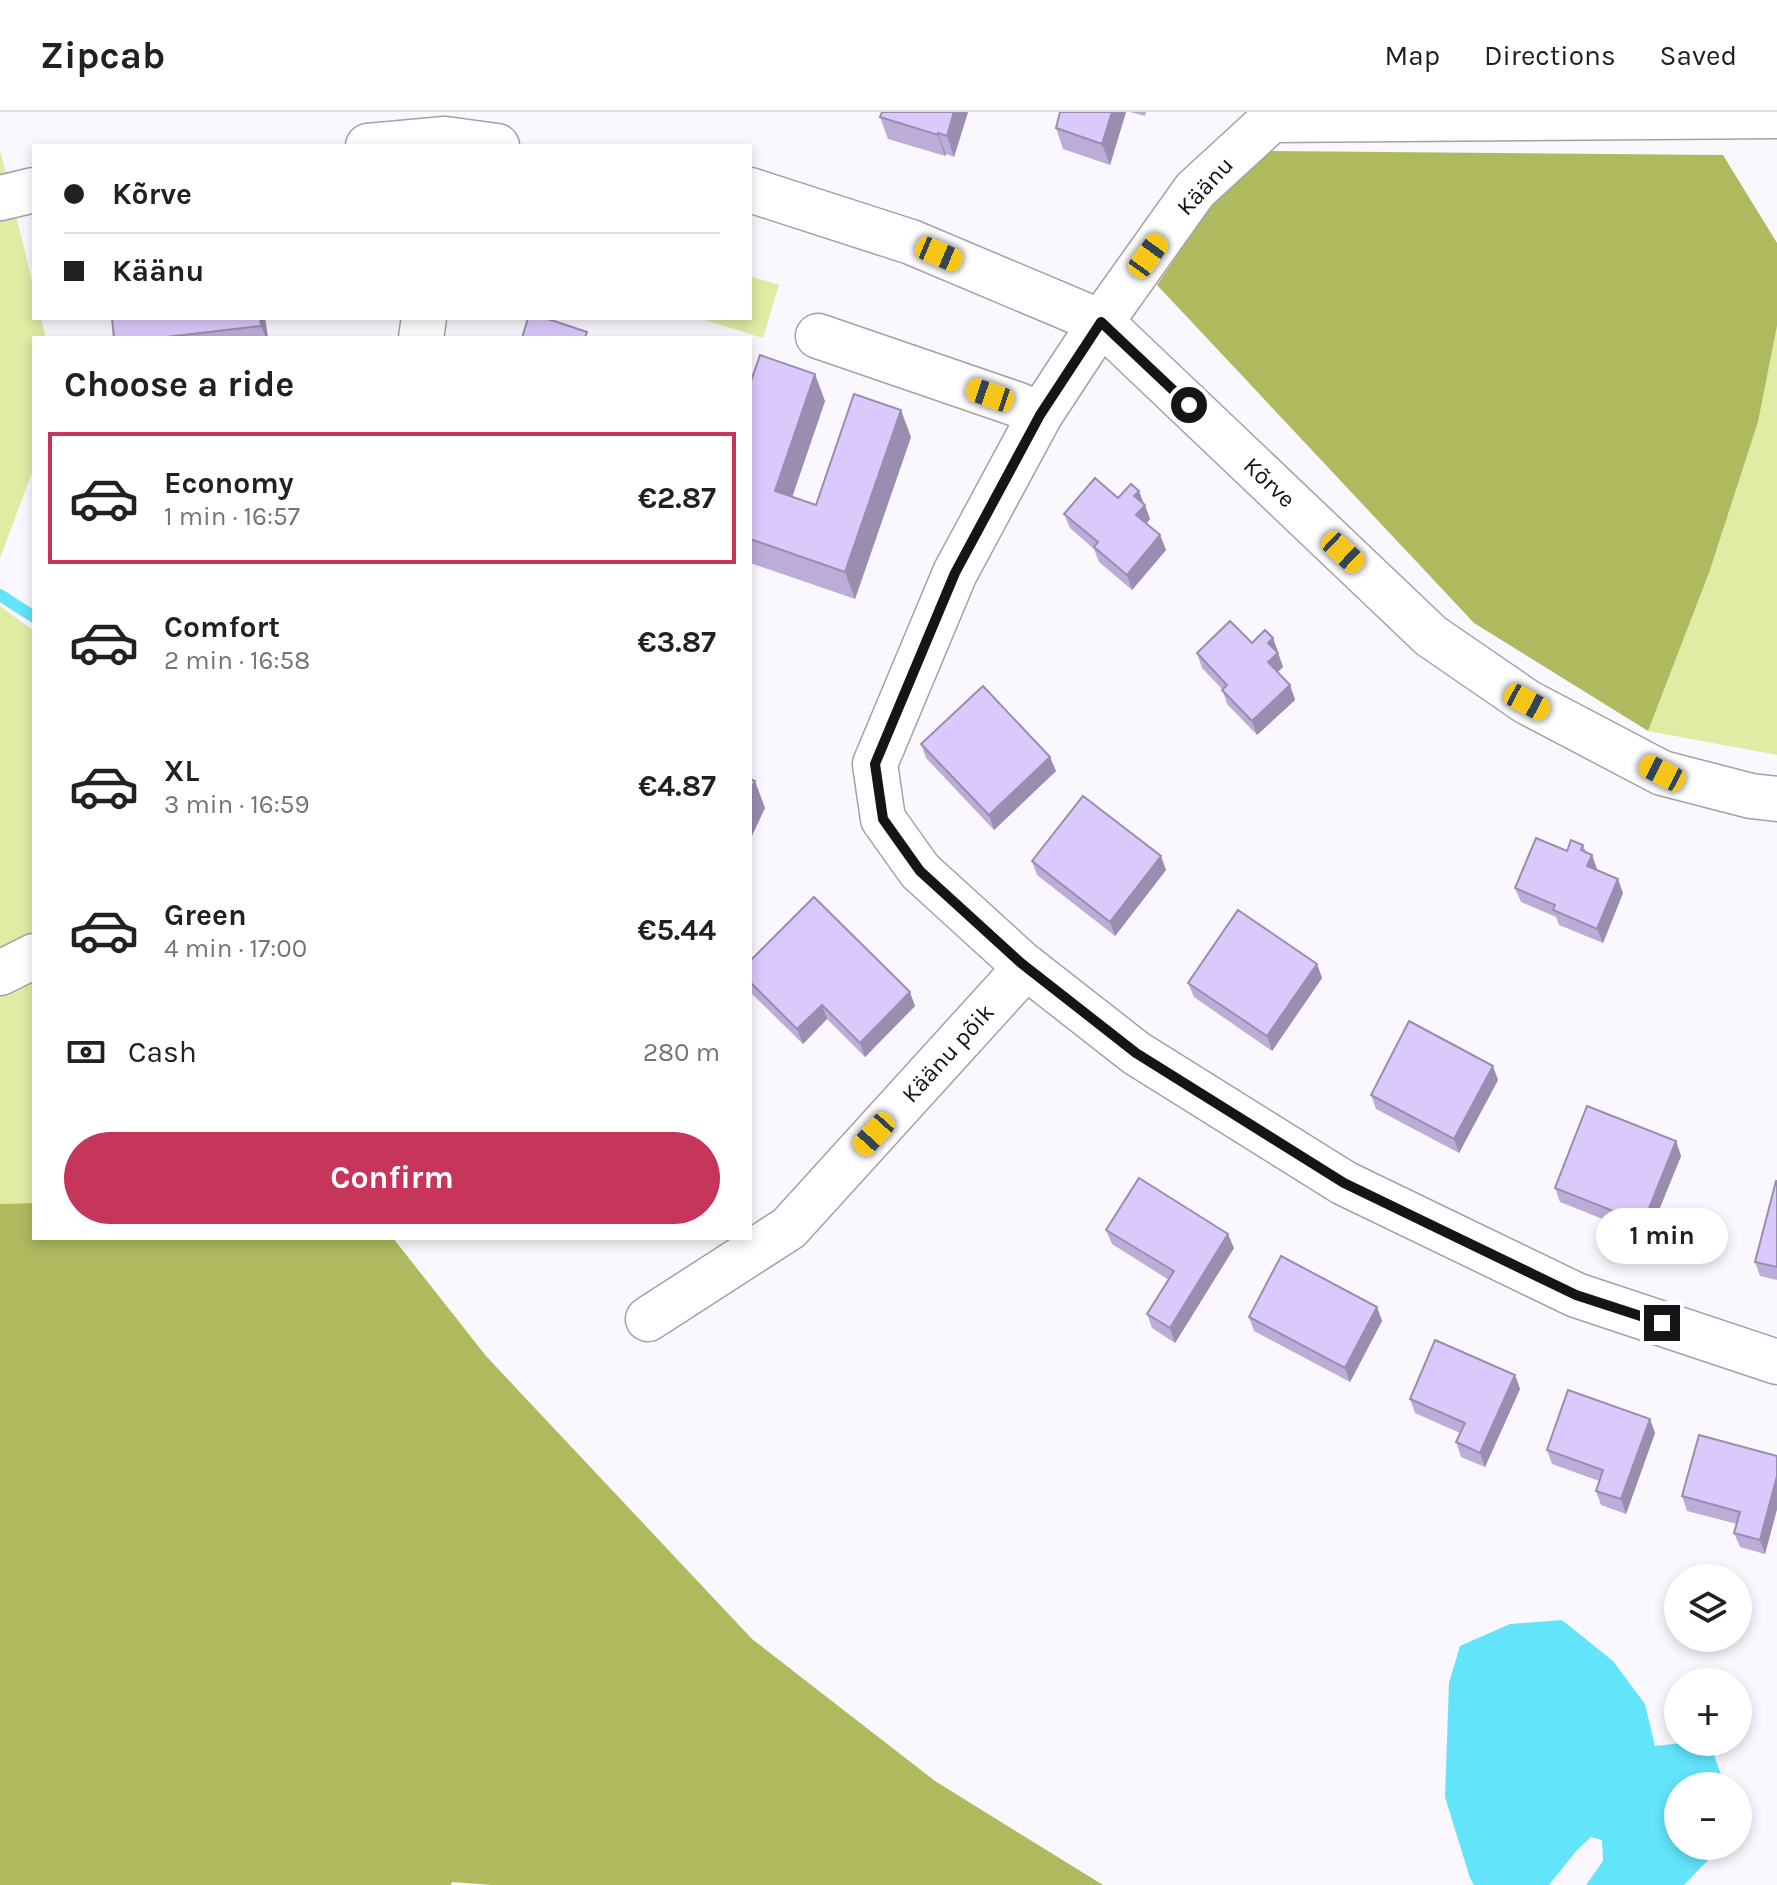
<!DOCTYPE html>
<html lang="en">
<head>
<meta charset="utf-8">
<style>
	:root { --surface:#fff; --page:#f6f6f6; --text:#202124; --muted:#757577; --line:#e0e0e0; --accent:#c6365a }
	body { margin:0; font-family:Karla,sans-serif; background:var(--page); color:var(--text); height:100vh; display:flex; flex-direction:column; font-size:30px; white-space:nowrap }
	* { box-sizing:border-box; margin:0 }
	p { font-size:26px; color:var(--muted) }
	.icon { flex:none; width:44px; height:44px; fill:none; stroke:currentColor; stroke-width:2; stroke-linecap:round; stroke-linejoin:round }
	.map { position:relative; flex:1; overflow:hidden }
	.details { position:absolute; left:32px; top:224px; width:720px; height:904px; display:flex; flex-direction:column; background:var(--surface); border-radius:0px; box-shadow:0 4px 12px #0003 }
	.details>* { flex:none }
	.guide { position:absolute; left:32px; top:32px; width:720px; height:176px; border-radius:0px; box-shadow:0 4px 12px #0003; display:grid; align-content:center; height:176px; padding:0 32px; background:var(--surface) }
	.tools { position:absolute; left:1664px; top:1452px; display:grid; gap:16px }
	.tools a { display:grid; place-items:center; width:88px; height:88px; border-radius:50%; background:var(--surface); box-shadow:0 4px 12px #0003; font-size:40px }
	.end { position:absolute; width:36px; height:36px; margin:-18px; border:10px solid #151517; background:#fff; box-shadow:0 0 0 4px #fff }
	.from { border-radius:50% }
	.bubble { position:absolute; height:56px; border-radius:28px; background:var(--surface); box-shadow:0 4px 12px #0003; font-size:26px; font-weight:700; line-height:56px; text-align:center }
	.car { position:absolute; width:24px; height:48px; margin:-24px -12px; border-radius:10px; box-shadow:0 0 6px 2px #0007; background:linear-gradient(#f5c518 24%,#345 0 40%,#f5c518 0 76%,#345 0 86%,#f5c518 0) }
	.guide b { display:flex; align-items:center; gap:28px; height:76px; font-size:30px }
	.guide b+b { border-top:2px solid var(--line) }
	.guide i { width:20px; height:20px; background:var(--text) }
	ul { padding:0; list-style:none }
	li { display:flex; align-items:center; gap:24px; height:132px; margin:0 16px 12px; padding:0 16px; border:4px solid transparent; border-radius:0px }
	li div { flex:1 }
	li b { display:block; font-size:30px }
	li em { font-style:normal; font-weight:700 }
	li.selected { border-color:var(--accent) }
	li>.icon { width:72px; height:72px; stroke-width:1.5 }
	h2 { padding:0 32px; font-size:36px; line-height:96px }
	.pay { display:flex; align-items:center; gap:20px; height:88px; padding:0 32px; font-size:30px }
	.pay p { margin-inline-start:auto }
	.button { display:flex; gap:16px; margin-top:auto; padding:16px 32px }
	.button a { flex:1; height:92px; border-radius:48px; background:var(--accent); color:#fff; font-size:32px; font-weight:700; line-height:92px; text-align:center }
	header { display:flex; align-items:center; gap:48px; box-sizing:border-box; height:112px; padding:0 40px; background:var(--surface); border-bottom:2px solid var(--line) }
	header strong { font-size:38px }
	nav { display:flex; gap:44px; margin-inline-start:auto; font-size:28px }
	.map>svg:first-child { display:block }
	.green { fill:#e0eba4 }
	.forest { fill:#afba5f }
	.water { fill:#62e4fa }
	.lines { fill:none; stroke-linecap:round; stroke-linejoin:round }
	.stream { stroke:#62e4fa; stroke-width:12 }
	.minor-casing { stroke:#a3a1a7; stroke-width:47 }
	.minor { stroke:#fff; stroke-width:44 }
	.wall { fill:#bbadd8 }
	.shaded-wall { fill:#998db0 }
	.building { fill:#dac9fb; stroke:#998db0; stroke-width:2 }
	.route { stroke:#151517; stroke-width:10 }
	.labels { text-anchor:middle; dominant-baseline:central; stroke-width:7; stroke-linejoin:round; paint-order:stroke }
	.street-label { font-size:24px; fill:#151517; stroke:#fff }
</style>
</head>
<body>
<header>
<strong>Zipcab</strong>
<nav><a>Map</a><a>Directions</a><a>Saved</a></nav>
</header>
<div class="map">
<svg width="1777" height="1773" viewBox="0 0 1777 1773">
	<rect width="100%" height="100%" fill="#faf8fe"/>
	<g class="green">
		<path d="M0,38L34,177V206H41L46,226H34V355L0,446Z"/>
		<path d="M750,164L779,173L763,226L698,206H750Z"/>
		<path d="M1777,214V643L1648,619L1709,461L1758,310Z"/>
		<path d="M0,494L34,519V1091L0,1092Z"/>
	</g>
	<g class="forest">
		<path d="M1271,39L1723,43L1777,131V214L1758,310L1709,461L1648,619L1474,511L1157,173L1206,101L1259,43Z"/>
		<path d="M34,1091V1126H393L486,1244L752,1527L935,1669L1103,1773H492L452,1770L451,1773H0V1092Z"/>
	</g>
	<path class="water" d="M1562,1508L1613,1549L1645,1592L1655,1634L1691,1630L1713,1640L1725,1674H1678V1734H1715L1713,1743L1684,1773H1586L1603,1749L1602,1728L1591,1725L1577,1738L1549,1773H1474L1470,1766L1445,1685L1449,1571L1460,1534L1510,1512Z"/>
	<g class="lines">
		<path class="stream" d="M0,483L34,505"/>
		<g class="minor-casing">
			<g id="minor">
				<path d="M1280,0L1195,78L1101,210L1040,303L955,461L875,652L883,707L920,759L1021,851L1136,941L1344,1071L1576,1183L1777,1250"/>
				<path d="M1271,8L1777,4"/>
				<path d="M368,34L445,27L497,34"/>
				<path id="s1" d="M750,78L911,130L1101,210L1431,524L1527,590L1662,661L1751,684L1777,687"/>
				<path d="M0,86L34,78"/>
				<path d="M818,224L1019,293L1040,303"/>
				<path d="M421,226L424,206"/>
				<path d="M0,861L34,844"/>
				<path id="s2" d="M648,1207L789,1116L1026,855"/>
			</g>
		</g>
		<use href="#minor" class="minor"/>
	</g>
	<g class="wall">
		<path d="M968,0L954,45L946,42L945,44L888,27L880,5Z"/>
		<path d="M1126,0L1110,53L1063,37L1056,16Z"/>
		<path d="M1130,0H1146L1145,4Z"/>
		<path d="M265,206L268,226H114Z"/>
		<path d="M750,272L825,289L792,385L816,393L911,325L855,487L750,451Z"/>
		<path d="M1139,379L1150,407L1146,412L1160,423L1166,438L1132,478L1099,450L1094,437L1070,416L1064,402Z"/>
		<path d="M1273,526L1283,555L1277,560L1290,573L1295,588L1257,623L1227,592L1222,577L1202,556L1197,541Z"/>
		<path d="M921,632L1056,659L994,718L926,646Z"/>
		<path d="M1583,733L1586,740L1592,743L1597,758L1623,781L1603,831L1559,813L1556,805L1521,790L1515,776L1567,739Z"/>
		<path d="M1032,749L1166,758L1115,824L1037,763Z"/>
		<path d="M750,849L915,894L865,945L827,907L803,932L750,880Z"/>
		<path d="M1317,852L1322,866L1272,939L1194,885L1188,871Z"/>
		<path d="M1498,968L1459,1041L1376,997L1371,983Z"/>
		<path d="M1676,1029L1681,1044L1648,1125L1560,1090L1555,1076Z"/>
		<path d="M1777,1069V1168L1760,1164L1755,1150Z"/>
		<path d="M1106,1118L1234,1136L1175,1231L1152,1216L1147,1202L1169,1168L1112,1132Z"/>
		<path d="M1377,1195L1382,1209L1350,1270L1254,1219L1249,1205Z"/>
		<path d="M1515,1263L1520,1277L1485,1355L1461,1345L1456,1330L1460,1321L1415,1301L1410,1287Z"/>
		<path d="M1655,1321L1626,1402L1601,1393L1596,1379L1599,1369L1552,1352L1547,1338Z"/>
		<path d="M1777,1344V1397L1765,1442L1740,1435L1734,1421L1737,1412L1687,1399L1682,1384Z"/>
	</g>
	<g class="shaded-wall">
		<path d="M954,0H968L954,45L947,24Z"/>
		<path d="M1112,0H1126L1110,53L1102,32Z"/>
		<path d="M938,21L946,42L945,44L938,23Z"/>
		<path d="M260,206H265L268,226H266L261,214Z"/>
		<path d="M815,262L825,289L785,406L775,379Z"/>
		<path d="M901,298L911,325L855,487L845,460Z"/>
		<path d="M1139,379L1144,393L1134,384Z"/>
		<path d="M1145,393L1150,407L1141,418L1136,403Z"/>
		<path d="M1160,423L1166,438L1132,478L1127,463Z"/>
		<path d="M1273,526L1278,540L1273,545L1268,531Z"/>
		<path d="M1278,541L1283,555L1273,565L1268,550Z"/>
		<path d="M1290,573L1295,588L1257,623L1252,609Z"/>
		<path d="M1050,645L1056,659L994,718L989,703Z"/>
		<path d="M755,669L765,696L750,728V679Z"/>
		<path d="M1592,743L1597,757L1592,768L1587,754Z"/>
		<path d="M1161,744L1166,758L1115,824L1110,810Z"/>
		<path d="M1618,767L1623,781L1603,831L1597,817Z"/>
		<path d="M1317,852L1322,866L1272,939L1267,924Z"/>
		<path d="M910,880L915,894L865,945L860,931Z"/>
		<path d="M822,893L827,907L803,932L797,917Z"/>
		<path d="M1493,954L1498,968L1459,1041L1454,1027Z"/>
		<path d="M1676,1029L1681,1044L1648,1125L1643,1111Z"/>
		<path d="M1228,1122L1234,1136L1175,1231L1170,1216Z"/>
		<path d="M1377,1195L1382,1209L1350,1270L1345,1256Z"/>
		<path d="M1515,1263L1520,1277L1485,1355L1480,1341Z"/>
		<path d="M1650,1307L1655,1321L1626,1402L1621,1387Z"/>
		<path d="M1777,1364V1397L1765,1442L1760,1428Z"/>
	</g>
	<g class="building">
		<path d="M882,0H954L947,24L938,21V23L880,5Z"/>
		<path d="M1060,0H1112L1102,32L1056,16Z"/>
		<path d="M112,206H260L261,214L158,226H114Z"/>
		<path d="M528,206H545L587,220L585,226H522Z"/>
		<path d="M760,243L815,262L775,379L816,393L854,282L901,298L845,460L750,427V272Z"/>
		<path d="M1095,366L1118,386L1131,372L1139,379L1134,384L1145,393L1136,403L1160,423L1127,463L1094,435L1098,430L1064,402Z"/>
		<path d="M1230,509L1252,531L1265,518L1273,526L1268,531L1278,541L1268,550L1290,573L1252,609L1222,578L1227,573L1197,541Z"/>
		<path d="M983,574L1050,645L989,703L921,632Z"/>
		<path d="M750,667L755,669L750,679Z"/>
		<path d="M1083,684L1161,744L1110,810L1032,749Z"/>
		<path d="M1536,726L1567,739L1571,728L1583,733L1581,738L1592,743L1587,754L1618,767L1597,817L1553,798L1555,793L1515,776Z"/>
		<path d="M814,785L910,880L860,931L822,893L797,917L750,870V849Z"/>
		<path d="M1238,798L1317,852L1267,924L1188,871Z"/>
		<path d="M1409,909L1493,954L1454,1027L1371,983Z"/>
		<path d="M1587,994L1676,1029L1643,1111L1555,1076Z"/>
		<path d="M1139,1066L1228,1122L1170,1216L1147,1202L1174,1159L1106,1118Z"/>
		<path d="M1776,1069H1777V1155L1755,1150Z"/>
		<path d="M1281,1144L1377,1195L1345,1256L1249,1205Z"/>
		<path d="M1435,1228L1515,1263L1480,1341L1456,1330L1465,1311L1410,1287Z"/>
		<path d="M1568,1278L1650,1307L1621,1387L1596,1379L1603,1358L1547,1338Z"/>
		<path d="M1699,1323L1777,1344V1364L1760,1428L1734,1421L1740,1400L1682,1384Z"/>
	</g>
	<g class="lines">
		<path class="route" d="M1189,293L1101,210L1040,303L955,461L875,652L883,707L920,759L1021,851L1136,941L1344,1071L1576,1183L1662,1211"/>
	</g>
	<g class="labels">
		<g class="street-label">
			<text transform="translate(1205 74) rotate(-47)">Käänu</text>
			<text stroke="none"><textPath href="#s1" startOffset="608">Kõrve</textPath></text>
			<text stroke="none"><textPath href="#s2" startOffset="404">Käänu põik</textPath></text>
		</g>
	</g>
</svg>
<div class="tools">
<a><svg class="icon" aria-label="layers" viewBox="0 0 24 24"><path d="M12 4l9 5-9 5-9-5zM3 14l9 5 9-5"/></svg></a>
<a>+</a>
<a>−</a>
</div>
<i class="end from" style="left:1189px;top:293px"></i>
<i class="end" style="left:1662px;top:1211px"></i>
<div class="bubble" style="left:1596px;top:1096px;width:132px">1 min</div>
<i class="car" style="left:939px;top:142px;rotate:113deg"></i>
<i class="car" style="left:1148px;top:144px;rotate:36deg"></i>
<i class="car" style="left:990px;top:283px;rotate:289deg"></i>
<i class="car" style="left:1343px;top:440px;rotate:133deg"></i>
<i class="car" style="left:1527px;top:590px;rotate:118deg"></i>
<i class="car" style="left:1662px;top:661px;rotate:297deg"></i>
<i class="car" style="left:874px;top:1022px;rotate:222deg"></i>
<div class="guide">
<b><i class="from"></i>Kõrve</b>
<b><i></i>Käänu</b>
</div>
<section class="details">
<h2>Choose a ride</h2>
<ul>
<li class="selected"><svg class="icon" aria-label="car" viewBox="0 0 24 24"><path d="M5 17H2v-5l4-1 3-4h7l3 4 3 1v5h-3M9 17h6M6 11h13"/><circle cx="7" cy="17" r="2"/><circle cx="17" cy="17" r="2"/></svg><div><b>Economy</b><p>1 min · 16:57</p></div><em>€2.87</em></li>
<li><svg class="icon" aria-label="car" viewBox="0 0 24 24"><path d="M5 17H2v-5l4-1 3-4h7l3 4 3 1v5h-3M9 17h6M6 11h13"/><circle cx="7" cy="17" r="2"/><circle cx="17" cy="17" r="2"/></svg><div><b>Comfort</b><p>2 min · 16:58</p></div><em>€3.87</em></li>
<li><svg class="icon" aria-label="car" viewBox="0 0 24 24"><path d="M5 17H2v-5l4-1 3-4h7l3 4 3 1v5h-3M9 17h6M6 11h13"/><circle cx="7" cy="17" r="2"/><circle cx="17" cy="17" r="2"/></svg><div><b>XL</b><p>3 min · 16:59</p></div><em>€4.87</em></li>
<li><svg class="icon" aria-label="car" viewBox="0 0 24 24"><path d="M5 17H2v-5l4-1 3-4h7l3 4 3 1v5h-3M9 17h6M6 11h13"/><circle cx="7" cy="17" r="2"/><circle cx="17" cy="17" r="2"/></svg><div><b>Green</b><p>4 min · 17:00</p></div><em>€5.44</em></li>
</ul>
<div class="pay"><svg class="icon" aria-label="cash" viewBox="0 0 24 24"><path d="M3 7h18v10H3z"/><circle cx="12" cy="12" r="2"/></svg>Cash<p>280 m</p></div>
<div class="button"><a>Confirm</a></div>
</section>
</div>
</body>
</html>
